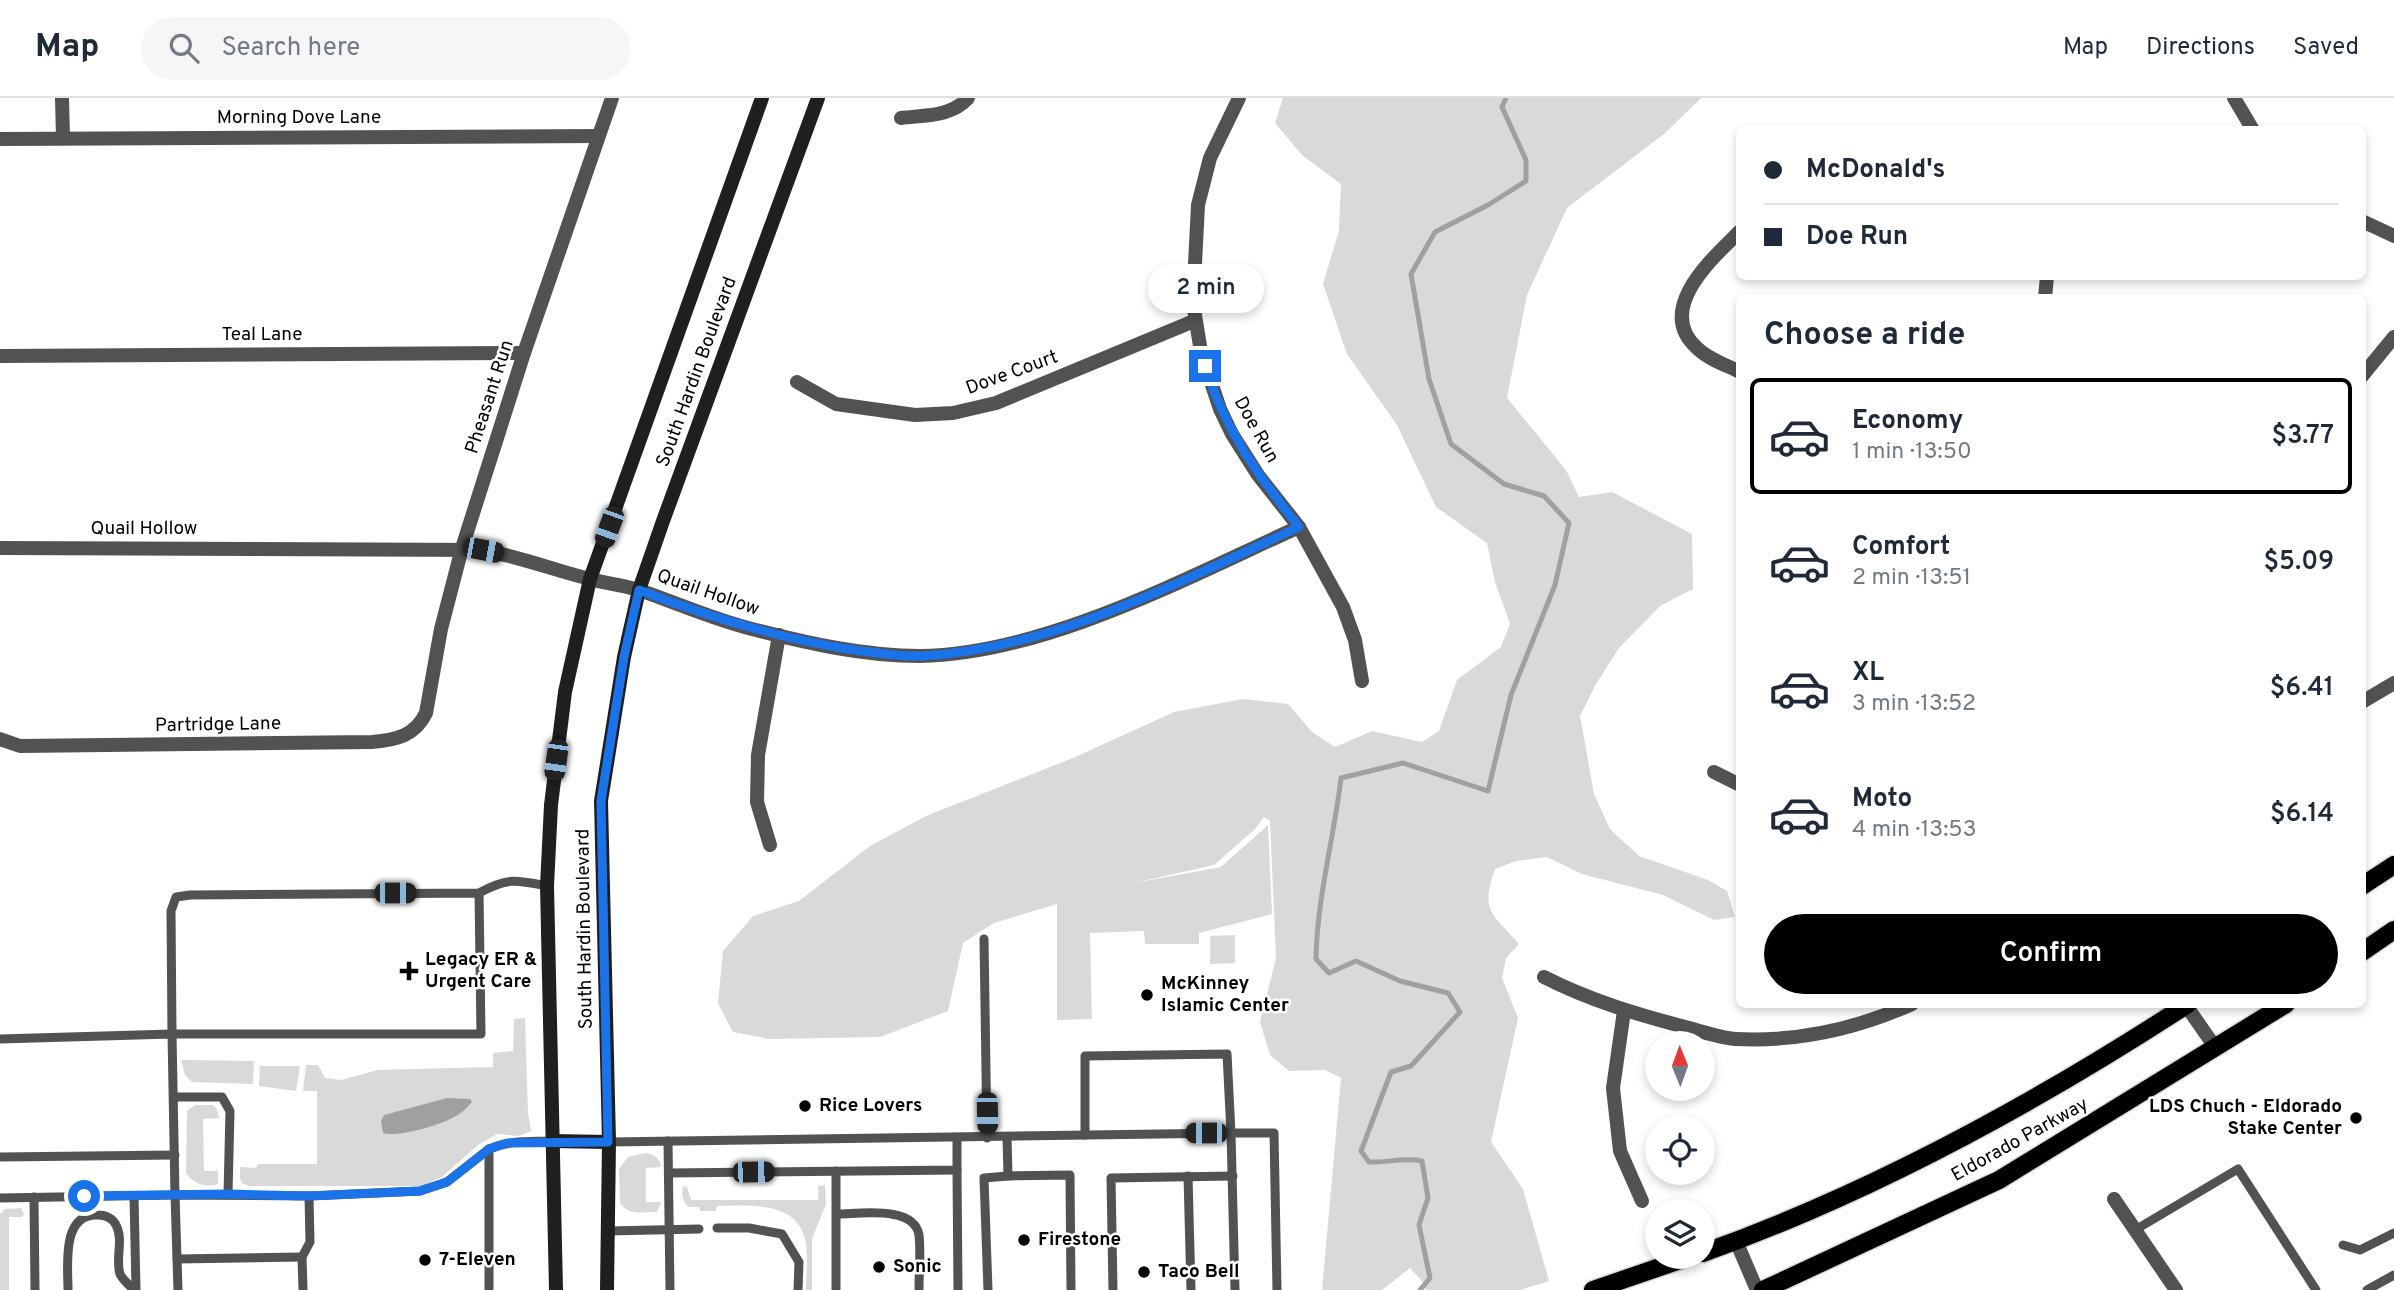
<!DOCTYPE html>
<html lang="en">
<head>
<meta charset="utf-8">
<style>
	:root { --surface:#fff; --page:#f6f6f7; --text:#1f2937; --muted:#747a83; --line:#e0e1e3; --accent:#000 }
	body { margin:0; font-family:Overpass,sans-serif; background:var(--page); color:var(--text); height:100vh; display:flex; flex-direction:column; font-size:26px; white-space:nowrap }
	* { box-sizing:border-box; margin:0 }
	p { font-size:23px; color:var(--muted) }
	.icon { flex:none; width:38px; height:38px; fill:none; stroke:currentColor; stroke-width:2; stroke-linecap:round; stroke-linejoin:round }
	.map { position:relative; flex:1; overflow:hidden }
	.details { position:absolute; left:1736px; top:196px; width:630px; height:714px; display:flex; flex-direction:column; background:var(--surface); border-radius:10px; box-shadow:0 4px 10px #0003 }
	.details>* { flex:none }
	.banner { position:absolute; left:1736px; top:28px; width:630px; height:154px; border-radius:10px; box-shadow:0 4px 10px #0003; display:grid; align-content:center; height:154px; padding:0 28px; background:var(--surface) }
	.needle { width:46px; rotate:359deg }
	.fabs { position:absolute; left:1645px; top:933px; display:grid; gap:14px }
	.fabs a { display:grid; place-items:center; width:70px; height:70px; border-radius:50%; background:var(--surface); box-shadow:0 4px 10px #0003; font-size:35px }
	.end { position:absolute; width:32px; height:32px; margin:-16px; border:9px solid #1a73e8; background:#fff; box-shadow:0 0 0 4px #fff }
	.from { border-radius:50% }
	.bubble { position:absolute; height:49px; border-radius:24px; background:var(--surface); box-shadow:0 4px 10px #0003; font-size:23px; font-weight:600; line-height:49px; text-align:center }
	.car { position:absolute; width:21px; height:42px; margin:-21px -10px; border-radius:9px; box-shadow:0 0 5px 2px #0007; background:linear-gradient(#222 24%,#8ab4d8 0 40%,#222 0 76%,#8ab4d8 0 86%,#222 0) }
	.banner b { display:flex; align-items:center; gap:24px; height:66px; font-size:26px }
	.banner b+b { border-top:2px solid var(--line) }
	.banner i { width:18px; height:18px; background:var(--text) }
	ul { padding:0; list-style:none }
	li { display:flex; align-items:center; gap:21px; height:116px; margin:0 14px 10px; padding:0 14px; border:4px solid transparent; border-radius:10px }
	li div { flex:1 }
	li b { display:block; font-size:26px }
	li em { font-style:normal; font-weight:600 }
	li.current { border-color:var(--accent) }
	li>.icon { width:63px; height:63px; stroke-width:1.5 }
	h2 { padding:0 28px; font-size:32px; line-height:84px }
	.cta { display:flex; gap:14px; margin-top:auto; padding:14px 28px }
	.cta a { flex:1; height:80px; border-radius:42px; background:var(--accent); color:#fff; font-size:28px; font-weight:600; line-height:80px; text-align:center }
	header { display:flex; align-items:center; gap:42px; box-sizing:border-box; height:98px; padding:0 35px; background:var(--surface); border-bottom:2px solid var(--line) }
	header strong { font-size:33px }
	nav { display:flex; gap:38px; margin-inline-start:auto; font-size:24px }
	.search { width:490px; height:63px; background:var(--page); display:flex; align-items:center; gap:18px; box-sizing:border-box; padding:0 24px; border-radius:38px; color:var(--muted); font-size:26px }
	.map>svg:first-child { display:block }
	.green { fill:#d9d9d9 }
	.water { fill:#a0a0a0 }
	.lines { fill:none; stroke-linecap:round; stroke-linejoin:round }
	.stream { stroke:#a0a0a0; stroke-width:5 }
	.primary-casing { stroke:#dbdbdb; stroke-width:21 }
	.lane { stroke:#525252; stroke-width:9 }
	.street { stroke:#525252; stroke-width:14 }
	.secondary { stroke:#1f1f1f; stroke-width:14 }
	.primary { stroke:#000; stroke-width:18 }
	.route { stroke:#1a73e8; stroke-width:9 }
	.poi-dot { fill:#000; stroke:#fff; stroke-width:2.5 }
	.labels { text-anchor:middle; dominant-baseline:central; stroke-width:5; stroke-linejoin:round; paint-order:stroke }
	.street-label { font-size:19px; fill:#000; stroke:#fff }
	.poi-label { font-size:19px; font-weight:bold; fill:#000; stroke:#fff; text-anchor:start }
</style>
</head>
<body>
<header>
<strong>Map</strong>
<div class="search"><svg class="icon" aria-label="search" viewBox="0 0 24 24"><circle cx="10" cy="10" r="6"/><path d="M15 15l6 6"/></svg>Search here</div>
<nav><a>Map</a><a>Directions</a><a>Saved</a></nav>
</header>
<div class="map">
<svg width="2394" height="1192" viewBox="0 0 2394 1192">
	<rect width="100%" height="100%" fill="#fff"/>
	<g class="green">
		<path d="M1283,0H1701L1665,35L1567,110L1527,197L1507,300L1566,372L1579,399L1612,394L1692,436L1693,491L1660,508L1619,550L1596,586L1580,618L1594,696L1610,731L1639,758L1708,782L1727,793L1735,819L1714,822L1663,797L1582,776L1547,759L1516,763L1495,771C1480,813 1492,815 1519,846L1506,860L1502,880L1518,920L1491,1044L1523,1091L1549,1183L1520,1192H1426L1423,1184L1410,1170L1382,1192H1322L1341,980L1325,972L1289,973L1270,957L1260,924L1276,860L1270,723L1264,719L1255,731L1214,767L1134,785L1221,769L1268,727L1272,816L1199,835V846H1145L1144,833L1090,835L1092,921L1057,922V806L994,825L963,845L948,913L880,939L769,941L733,934L718,905L723,853L753,818L799,803L870,748L926,718L1073,660L1174,614L1243,601L1288,606L1312,634L1335,649L1372,633L1422,644L1439,633L1457,582L1501,549L1510,526L1495,484L1487,445L1436,409L1397,327L1347,256L1323,186L1339,133L1341,86L1302,57L1275,25Z"/>
		<path d="M1235,837V865L1210,866V838Z"/>
		<path d="M525,920L528,1015L531,1033L519,1038L497,1036L478,1047L442,1079L422,1088H249L242,1085L240,1080V1069L256,1070L258,1066H317V993H303L306,967H318L325,980L342,982L377,972L493,969V955L513,953L514,921Z"/>
		<path d="M181,962L254,963L253,986L192,984L185,977Z"/>
		<path d="M260,968H300L296,993L259,988Z"/>
		<path d="M195,1007H213L217,1011L219,1020L203,1021L204,1073H218V1086C205,1090 194,1086 186,1075L187,1013Z"/>
		<path d="M645,1055C653,1056 660,1059 661,1069L646,1070V1104H661L657,1114C643,1114 628,1118 620,1105L619,1071L628,1059Z"/>
		<path d="M825,1087L826,1106L812,1141V1192H806C806,1175 809,1154 804,1137C792,1102 746,1108 717,1108L716,1113H700L699,1109H688C683,1104 681,1095 683,1088L687,1089L691,1102H818V1088Z"/>
		<path d="M21,1110L24,1116L22,1119H9V1192H0V1116L5,1111Z"/>
	</g>
	<path class="water" d="M447,1000L470,1001L472,1004C468,1008 464,1013 459,1016C446,1026 398,1040 383,1035L381,1023L384,1017Z"/>
	<g class="lines">
		<path class="stream" d="M1420,1192L1430,1180L1419,1127L1428,1100L1422,1063C1405,1059 1386,1065 1369,1064L1361,1053L1391,974L1411,968L1460,914L1448,895L1400,883L1356,863L1329,875L1316,861C1317,800 1334,740 1341,680L1403,665L1488,693L1511,597L1555,487L1569,425L1544,398L1504,386L1451,346L1429,281L1411,176L1435,134L1488,107L1526,83V62L1502,9L1506,0"/>
		<g class="primary-casing">
			<g id="primary">
				<path d="M2362,788L2394,767"/>
				<path d="M2362,854L2394,832"/>
				<path d="M1703,1155C1871,1095 2039,1003 2188,906"/>
				<path d="M1593,1192L1692,1158"/>
				<path d="M1763,1192L1999,1082L2286,906"/>
			</g>
		</g>
		<g class="lane">
			<path d="M479,795L190,797L176,799L171,813L172,936H481L479,795C508,779 516,782 547,788"/>
			<path d="M984,841L987,1040"/>
			<path d="M0,941L172,936L175,1097L0,1100"/>
			<path d="M174,999H222L230,1013L228,1096"/>
			<path d="M1085,1037V958L1227,956L1231,1035H1274L1277,1192"/>
			<path d="M1007,1039L1008,1078L1070,1077L1071,1192"/>
			<path d="M668,1043L670,1192"/>
			<path d="M609,1044L1231,1035L1235,1192"/>
			<path d="M0,1059L175,1057"/>
			<path d="M957,1072L958,1192"/>
			<path d="M836,1073V1192"/>
			<path d="M670,1075L957,1072V1041"/>
			<path d="M1188,1078L1191,1192"/>
			<path d="M134,1098L136,1192"/>
			<path d="M34,1099L35,1192"/>
			<path d="M837,1116C860,1116 914,1107 919,1137C921,1155 919,1174 919,1192"/>
			<path d="M717,1130H749L782,1136L799,1164L798,1192"/>
			<path d="M2135,1132L2238,1071L2316,1192"/>
			<path d="M608,1133L699,1131"/>
			<path d="M2343,1147L2360,1152L2394,1135"/>
			<path d="M177,1161L302,1159"/>
			<path d="M68,1192C68,1168 61,1115 98,1117C106,1117 113,1121 116,1127C124,1142 115,1161 120,1176C122,1181 130,1188 134,1192"/>
			<path d="M178,1192L175,1097L309,1098L420,1093L447,1084L489,1051C510,1042 530,1044 552,1043"/>
			<path d="M303,1192L302,1159L310,1144L309,1098"/>
			<path d="M489,1192V1051"/>
			<path d="M988,1192L984,1080L1008,1078"/>
			<path d="M1113,1192L1111,1080L1233,1078"/>
			<path d="M2367,1192L2394,1177"/>
		</g>
		<g class="street">
			<path d="M62,0L63,40"/>
			<path d="M1239,0L1210,60L1198,107L1193,205L1201,254L1220,311L1232,336L1258,377L1299,429L1343,509L1355,542L1362,583"/>
			<path d="M2234,0L2253,32"/>
			<path d="M901,20C924,17 951,19 968,0"/>
			<path d="M0,41L598,38"/>
			<path d="M2362,123L2394,138"/>
			<path d="M1740,133C1713,160 1654,211 1697,250C1708,261 1726,267 1740,274"/>
			<path d="M2045,200L2047,178"/>
			<path d="M0,258L524,255"/>
			<path d="M2362,278L2394,239"/>
			<path d="M797,284L836,306L915,317L953,315L996,305L1194,223"/>
			<path d="M0,450L483,452C520,459 554,472 590,481C607,486 626,487 642,493C679,506 715,522 752,531C806,545 864,558 920,558C1045,556 1186,480 1299,429"/>
			<path d="M2362,604L2394,585"/>
			<path d="M0,641L20,648L372,644C396,642 415,638 426,615L441,531L462,450L524,255L612,0"/>
			<path d="M1714,674L1740,687"/>
			<path d="M770,747L757,704L758,657L779,537"/>
			<path d="M1544,879C1591,903 1639,917 1689,930C1704,934 1721,940 1736,941C1797,944 1856,931 1912,906"/>
			<path d="M2185,906L2215,949"/>
			<path d="M1624,913L1613,990L1620,1053L1642,1103"/>
			<path d="M2114,1101L2176,1192"/>
			<path d="M1736,1143L1757,1192"/>
		</g>
		<g class="secondary">
			<path d="M552,1043L609,1044"/>
			<path d="M556,1192L547,788L551,707L565,594L590,481L762,0"/>
			<path d="M607,1192L609,1044L601,703L624,559L639,492L663,423L818,0"/>
		</g>
		<use href="#primary" class="primary"/>
	</g>
	<g class="lines">
		<path class="route" d="M84,1098L228,1096L309,1098L420,1093L447,1084L489,1051L507,1045L608,1044L601,703L624,559L639,492C709,519 780,541 854,552C877,555 900,559 923,558C1057,550 1180,483 1299,429C1257,376 1226,334 1205,268"/>
	</g>
	<g class="poi-dot">
		<path d="M405.5 862.5h7v7h7v7h-7v7h-7v-7h-7v-7h7z"/>
		<circle cx="1147" cy="897" r="7"/>
		<circle cx="805" cy="1008" r="7"/>
		<circle cx="2356" cy="1020" r="7"/>
		<circle cx="1024" cy="1142" r="7"/>
		<circle cx="425" cy="1162" r="7"/>
		<circle cx="879" cy="1169" r="7"/>
		<circle cx="1144" cy="1174" r="7"/>
	</g>
	<g class="labels">
		<g class="street-label">
			<text x="299" y="20">Morning Dove Lane</text>
			<text x="262" y="237">Teal Lane</text>
			<text transform="translate(697 274) rotate(-70)">South Hardin Boulevard</text>
			<text transform="translate(1012 275) rotate(-20)">Dove Court</text>
			<text transform="translate(490 299) rotate(-72)">Pheasant Run</text>
			<text transform="translate(1256 332) rotate(61)">Doe Run</text>
			<text x="144" y="431">Quail Hollow</text>
			<text transform="translate(708 495) rotate(19)">Quail Hollow</text>
			<text transform="translate(218 627) rotate(-1)">Partridge Lane</text>
			<text transform="translate(585 831) rotate(-91)">South Hardin Boulevard</text>
			<text transform="translate(2020 1042) rotate(-29)">Eldorado Parkway</text>
		</g>
		<g class="poi-label">
			<text x="425" y="862">Legacy ER &amp;<tspan x="425" dy="22">Urgent Care</tspan></text>
			<text x="1161" y="886">McKinney<tspan x="1161" dy="22">Islamic Center</tspan></text>
			<text x="819" y="1008">Rice Lovers</text>
			<text x="2342" y="1009" text-anchor="end">LDS Chuch - Eldorado<tspan x="2342" dy="22">Stake Center</tspan></text>
			<text x="1038" y="1142">Firestone</text>
			<text x="439" y="1162">7-Eleven</text>
			<text x="893" y="1169">Sonic</text>
			<text x="1158" y="1174">Taco Bell</text>
		</g>
	</g>
</svg>
<div class="fabs">
<a><svg class="needle" viewBox="-14 -14 28 28"><path d="M0-13l5 13h-10z" fill="#e53935"/><path d="M0 13l5-13h-10z" fill="#747a83"/></svg></a>
<a><svg class="icon" aria-label="locate" viewBox="0 0 24 24"><circle cx="12" cy="12" r="6"/><path d="M12 2v4M12 18v4M2 12h4M18 12h4"/></svg></a>
<a><svg class="icon" aria-label="layers" viewBox="0 0 24 24"><path d="M12 4l9 5-9 5-9-5zM3 14l9 5 9-5"/></svg></a>
</div>
<i class="end from" style="left:84px;top:1098px"></i>
<i class="end" style="left:1205px;top:268px"></i>
<div class="bubble" style="left:1148px;top:166px;width:116px">2 min</div>
<i class="car" style="left:609px;top:429px;rotate:200deg"></i>
<i class="car" style="left:483px;top:452px;rotate:101deg"></i>
<i class="car" style="left:556px;top:662px;rotate:188deg"></i>
<i class="car" style="left:395px;top:795px;rotate:90deg"></i>
<i class="car" style="left:987px;top:1015px;rotate:179deg"></i>
<i class="car" style="left:1206px;top:1035px;rotate:270deg"></i>
<i class="car" style="left:753px;top:1074px;rotate:89deg"></i>
<div class="banner">
<b><i class="from"></i>McDonald's</b>
<b><i></i>Doe Run</b>
</div>
<section class="details">
<h2>Choose a ride</h2>
<ul>
<li class="current"><svg class="icon" aria-label="car" viewBox="0 0 24 24"><path d="M5 17H2v-5l4-1 3-4h7l3 4 3 1v5h-3M9 17h6M6 11h13"/><circle cx="7" cy="17" r="2"/><circle cx="17" cy="17" r="2"/></svg><div><b>Economy</b><p>1 min · 13:50</p></div><em>$3.77</em></li>
<li><svg class="icon" aria-label="car" viewBox="0 0 24 24"><path d="M5 17H2v-5l4-1 3-4h7l3 4 3 1v5h-3M9 17h6M6 11h13"/><circle cx="7" cy="17" r="2"/><circle cx="17" cy="17" r="2"/></svg><div><b>Comfort</b><p>2 min · 13:51</p></div><em>$5.09</em></li>
<li><svg class="icon" aria-label="car" viewBox="0 0 24 24"><path d="M5 17H2v-5l4-1 3-4h7l3 4 3 1v5h-3M9 17h6M6 11h13"/><circle cx="7" cy="17" r="2"/><circle cx="17" cy="17" r="2"/></svg><div><b>XL</b><p>3 min · 13:52</p></div><em>$6.41</em></li>
<li><svg class="icon" aria-label="car" viewBox="0 0 24 24"><path d="M5 17H2v-5l4-1 3-4h7l3 4 3 1v5h-3M9 17h6M6 11h13"/><circle cx="7" cy="17" r="2"/><circle cx="17" cy="17" r="2"/></svg><div><b>Moto</b><p>4 min · 13:53</p></div><em>$6.14</em></li>
</ul>
<div class="cta"><a>Confirm</a></div>
</section>
</div>
</body>
</html>
